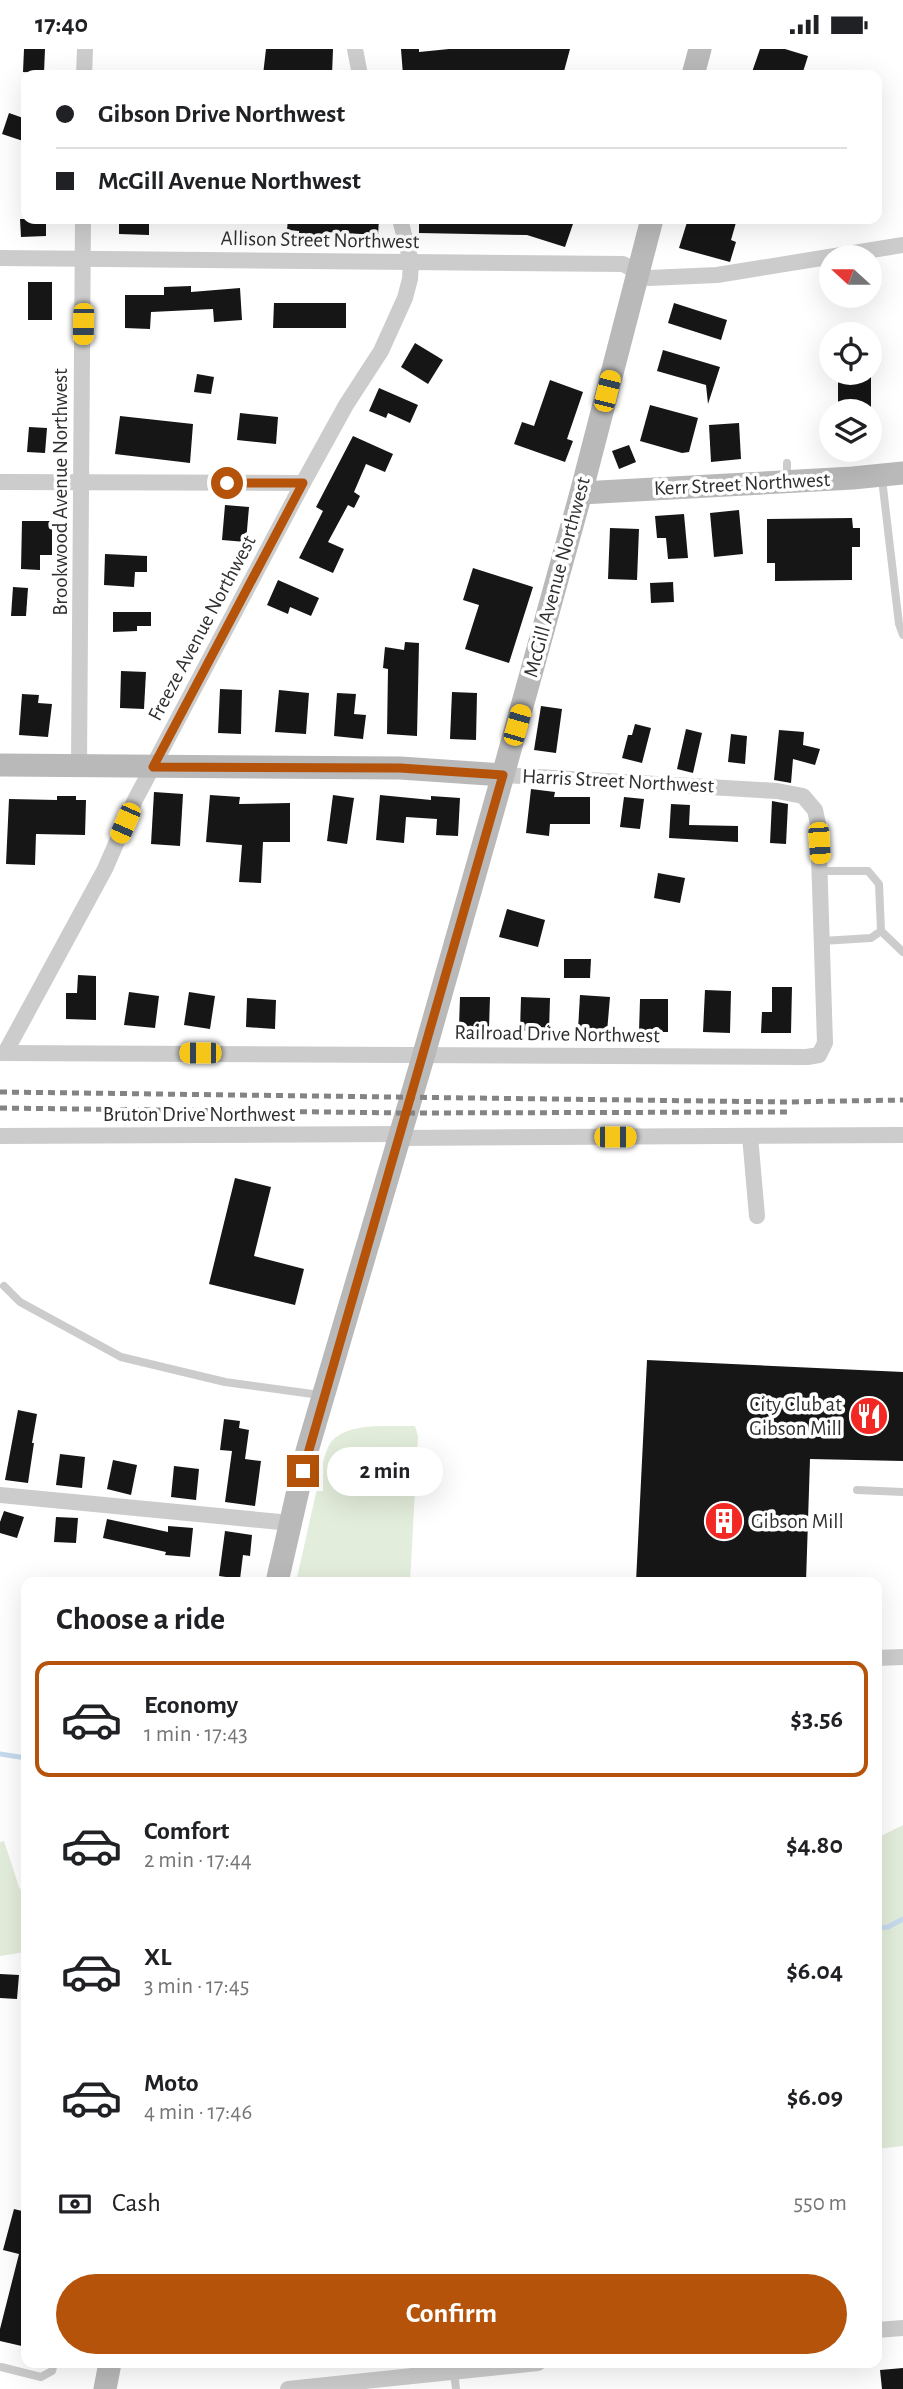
<!DOCTYPE html>
<html lang="en">
<head>
<meta charset="utf-8">
<style>
	:root { --surface:#fff; --page:#f2f2f2; --text:#202124; --muted:#757577; --line:#e0e0e0; --accent:#b45309 }
	body { margin:0; font-family:"Alegreya Sans",sans-serif; background:var(--page); color:var(--text); height:100vh; display:flex; flex-direction:column; font-size:26px; white-space:nowrap }
	* { box-sizing:border-box; margin:0 }
	p { font-size:23px; color:var(--muted) }
	.icon { flex:none; width:38px; height:38px; fill:none; stroke:currentColor; stroke-width:2; stroke-linecap:round; stroke-linejoin:round }
	.map { position:relative; flex:1; overflow:hidden }
	.side { position:absolute; left:21px; top:1528px; width:861px; height:791px; display:flex; flex-direction:column; background:var(--surface); border-radius:14px; box-shadow:0 7px 28px #0002 }
	.side>* { flex:none }
	.hud { position:absolute; left:21px; top:21px; width:861px; height:154px; border-radius:14px; box-shadow:0 7px 28px #0002; display:grid; align-content:center; height:154px; padding:0 35px; background:var(--surface) }
	.needle { width:46px; rotate:291deg }
	.fabs { position:absolute; left:819px; top:196px; display:grid; gap:14px }
	.fabs a { display:grid; place-items:center; width:63px; height:63px; border-radius:50%; background:var(--surface); box-shadow:0 7px 28px #0002; font-size:35px }
	.end { position:absolute; width:32px; height:32px; margin:-16px; border:9px solid #b45309; background:#fff; box-shadow:0 0 0 4px #fff }
	.from { border-radius:50% }
	.bubble { position:absolute; height:49px; border-radius:24px; background:var(--surface); box-shadow:0 7px 28px #0002; font-size:23px; font-weight:700; line-height:49px; text-align:center }
	.car { position:absolute; width:21px; height:42px; margin:-21px -10px; border-radius:9px; box-shadow:0 0 5px 2px #0007; background:linear-gradient(#f5c518 24%,#345 0 40%,#f5c518 0 76%,#345 0 86%,#f5c518 0) }
	.hud b { display:flex; align-items:center; gap:24px; height:66px; font-size:26px }
	.hud b+b { border-top:2px solid var(--line) }
	.hud i { width:18px; height:18px; background:var(--text) }
	ul { padding:0; list-style:none }
	li { display:flex; align-items:center; gap:21px; height:116px; margin:0 14px 10px; padding:0 21px; border:4px solid transparent; border-radius:14px }
	li div { flex:1 }
	li b { display:block; font-size:26px }
	li em { font-style:normal; font-weight:700 }
	li.on { border-color:var(--accent) }
	li>.icon { width:63px; height:63px; stroke-width:1.5 }
	h2 { padding:0 35px; font-size:32px; line-height:84px }
	.pay { display:flex; align-items:center; gap:18px; height:77px; padding:0 35px; font-size:26px }
	.pay p { margin-inline-start:auto }
	.button { display:flex; gap:14px; margin-top:auto; padding:14px 35px }
	.button a { flex:1; height:80px; border-radius:42px; background:var(--accent); color:#fff; font-size:28px; font-weight:700; line-height:80px; text-align:center }
	.status { display:flex; justify-content:space-between; align-items:center; height:49px; padding:0 35px; background:var(--surface); direction:ltr }
	.status svg { height:19px; fill:currentColor }
	.map>svg:first-child { display:block }
	.green { fill:#e3eddb }
	.lines { fill:none; stroke-linecap:round; stroke-linejoin:round }
	.stream { stroke:#c6dbee; stroke-width:5 }
	.building { fill:#161616 }
	.lane { stroke:#ccc; stroke-width:8 }
	.street { stroke:#ccc; stroke-width:16 }
	.secondary { stroke:#b9b9b9; stroke-width:23 }
	.rail { stroke:#848484; stroke-width:5; stroke-dasharray:7 5; stroke-linecap:butt }
	.route { stroke:#b45309; stroke-width:9 }
	.labels { text-anchor:middle; dominant-baseline:central; stroke-width:7; stroke-linejoin:round; paint-order:stroke }
	.street-label { font-size:21px; fill:#2f2f2f; stroke:#fff }
	.poi-label { font-size:21px; fill:#2f2f2f; stroke:#fff; text-anchor:end }
</style>
</head>
<body>
<div class="status"><b>17:40</b><svg viewBox="0 0 49 12"><path d="M0 12V9h3v3zM5 12V6h3v6zM10 12V3h3v9zM15 12V0h3v12zM26 1h20v11H26zM47 4h2v5h-2z"/></svg></div>
<div class="map">
<svg width="903" height="2340" viewBox="0 0 903 2340">
	<rect width="100%" height="100%" fill="#fff"/>
	<g class="green">
		<path d="M415,1377L418,1387L410,1533H296L323,1413C325,1407 327,1399 331,1393C349,1372 389,1378 415,1377Z"/>
		<path d="M903,1776V2097L877,2100V1789Z"/>
		<path d="M4,1792L19,1838L26,1851V1903L0,1907V1793Z"/>
	</g>
	<g class="lines">
		<g class="stream">
			<path d="M0,1705L26,1709"/>
			<path d="M877,1879L888,1878L903,1870"/>
		</g>
	</g>
	<g class="building">
		<path d="M24,0H45L44,24L23,23Z"/>
		<path d="M266,0H333L332,26L288,24L287,26H263Z"/>
		<path d="M401,0H419V3L449,0H570L563,26H470L469,22L403,26Z"/>
		<path d="M760,0H785L808,7L802,26H751Z"/>
		<path d="M9,64L26,70V93L2,85Z"/>
		<path d="M20,170H46V187L21,188Z"/>
		<path d="M119,170H149V186L119,185Z"/>
		<path d="M288,170H379L378,186L326,183V186H299V182L287,181Z"/>
		<path d="M419,170H566L574,172L565,198L527,186L419,184Z"/>
		<path d="M688,170H737L731,191L736,193L730,213L679,199Z"/>
		<rect x="28" y="233" width="24" height="38"/>
		<path d="M191,237V243L240,239L242,271L214,273L213,260L151,263L150,280L125,279V246H164V238Z"/>
		<path d="M274,254H346V279H273Z"/>
		<path d="M674,254L727,271L721,291L668,274Z"/>
		<path d="M415,294L443,311L428,335L401,318Z"/>
		<path d="M663,301L720,318L708,355L706,336L657,322Z"/>
		<rect x="838" y="324" width="33" height="38"/>
		<path d="M197,325L214,328L211,345L194,343Z"/>
		<path d="M550,331L583,343L567,390L573,392L565,413L514,395L522,373L534,377Z"/>
		<path d="M379,339L418,356L410,374L388,364L386,369L369,362Z"/>
		<path d="M650,356L698,369L689,403L682,404L640,392Z"/>
		<path d="M240,364L278,368L276,395L237,391Z"/>
		<path d="M120,367L193,375L190,414L115,405Z"/>
		<path d="M739,374L741,410L711,413L709,376Z"/>
		<path d="M29,378L47,379L45,404L27,403Z"/>
		<path d="M353,387L393,405L385,423L366,415L354,443L360,447L354,459L348,456L328,493L344,500L333,524L299,509L323,462L316,458Z"/>
		<path d="M629,396L636,413L619,420L612,402Z"/>
		<path d="M225,456L249,458L246,493L222,491Z"/>
		<path d="M739,461L743,505L714,508L710,464Z"/>
		<path d="M684,465L688,509L668,510L666,489H657L655,467Z"/>
		<path d="M852,469L853,479H860V498H852V531L775,532V514H767V470Z"/>
		<path d="M22,472H52V506H40V521L21,520Z"/>
		<path d="M610,479L639,480L637,531L608,530Z"/>
		<path d="M105,505L147,507V523H135L134,538L104,536Z"/>
		<path d="M473,519L533,538L509,614L465,600L479,556L463,551Z"/>
		<path d="M278,531L319,549L311,567L290,558L288,565L267,556Z"/>
		<path d="M673,533L674,553L651,554L650,534Z"/>
		<path d="M13,538L28,539L26,567H11Z"/>
		<path d="M113,563H151V577H137V582L113,583Z"/>
		<path d="M405,593L419,594L417,687L387,685L388,620L383,619L385,598L404,601Z"/>
		<path d="M121,622L146,623L144,660L120,659Z"/>
		<path d="M220,640L242,641L241,685L218,684Z"/>
		<path d="M279,641L309,644L306,685L275,683Z"/>
		<path d="M452,643L477,644L476,691L450,690Z"/>
		<path d="M337,644L356,645L354,665L366,666L363,690L334,687Z"/>
		<path d="M22,645L39,646L38,654L52,655L48,688L19,686Z"/>
		<path d="M541,657L562,660L556,704L534,701Z"/>
		<path d="M635,675L651,679L642,714L622,709L628,686H632Z"/>
		<path d="M686,680L702,684L693,724L677,720Z"/>
		<path d="M779,681L804,683L803,696L820,700L815,716L793,710L791,734L774,731Z"/>
		<path d="M731,685L747,687L745,715L728,713Z"/>
		<path d="M531,740L555,743L554,748H590V775H550L549,787L526,784Z"/>
		<path d="M154,743L183,745L180,797L151,795Z"/>
		<path d="M210,746L240,748L239,755L290,754V793H263L261,834L239,833L242,796L206,793Z"/>
		<path d="M333,746L354,749L347,795L327,792Z"/>
		<path d="M380,746L431,751V747L460,749L458,787L436,786L437,770L406,768L404,794L376,791Z"/>
		<path d="M57,747H76V751H86L85,786L36,785L35,816L6,815L9,750L57,751Z"/>
		<path d="M624,748L644,750L640,780L620,778Z"/>
		<path d="M772,752L788,755L786,795L770,794Z"/>
		<path d="M671,755L690,756L689,776L738,777V793L669,789Z"/>
		<path d="M658,824L685,829L680,854L654,849Z"/>
		<path d="M507,860L545,871L538,898L499,888Z"/>
		<path d="M564,910H591L590,929H564Z"/>
		<path d="M78,926L96,927V971L66,970V944H77Z"/>
		<path d="M772,938H792L791,984H761L762,963H772Z"/>
		<path d="M705,941L731,942L730,984L703,983Z"/>
		<path d="M129,943L159,947L155,979L124,976Z"/>
		<path d="M189,943L215,947L210,980L184,976Z"/>
		<path d="M580,946L610,948L607,983L578,981Z"/>
		<path d="M460,948H490L489,979L459,978Z"/>
		<path d="M521,948L550,949L549,982H520Z"/>
		<path d="M247,949L276,951L275,980L246,978Z"/>
		<path d="M640,950H668V983H639Z"/>
		<path d="M235,1129L271,1138L254,1207L304,1220L295,1256L209,1235Z"/>
		<path d="M647,1311L903,1323V1412L810,1410L806,1533H636Z"/>
		<path d="M18,1361L37,1365L32,1394H34L28,1434L5,1431Z"/>
		<path d="M224,1370L240,1372L239,1379L249,1381L245,1410L261,1412L255,1457L225,1453L232,1402L220,1401Z"/>
		<path d="M60,1405L85,1408L82,1439L56,1436Z"/>
		<path d="M113,1411L137,1416L131,1446L107,1440Z"/>
		<path d="M174,1417L199,1420L196,1451L171,1448Z"/>
		<path d="M4,1462L24,1468L17,1489L0,1484V1473Z"/>
		<path d="M56,1468L78,1469L76,1494L54,1493Z"/>
		<path d="M107,1470L168,1483V1477L193,1479L190,1508L165,1506L166,1503L103,1489Z"/>
		<path d="M225,1482L252,1486L250,1507L243,1506L240,1530L219,1527Z"/>
		<path d="M0,1925L19,1926L17,1950L0,1949Z"/>
		<path d="M14,2160L26,2163V2298L0,2292V2280L19,2205L3,2201Z"/>
		<path d="M903,2319V2340H882L880,2321Z"/>
	</g>
	<g class="lines">
		<g class="lane">
			<path d="M787,414V430"/>
			<path d="M882,430L899,575L903,586"/>
			<path d="M821,822H868L879,835L881,882L871,889L822,892"/>
			<path d="M881,882L903,903"/>
			<path d="M4,1237L20,1253L121,1308L225,1333L320,1346"/>
			<path d="M857,1441L903,1443"/>
			<path d="M1,2318L41,2328L52,2322L54,2314"/>
			<path d="M454,2323L456,2340"/>
		</g>
		<g class="street">
			<path d="M355,0L360,26"/>
			<path d="M84,26L85,0"/>
			<path d="M0,209L623,215L649,229L717,226L903,196"/>
			<path d="M0,433L303,434"/>
			<path d="M79,717L83,170"/>
			<path d="M0,1004L807,1008L819,1006L825,994L818,775L815,761L803,747L777,742L503,726"/>
			<path d="M5,1004L105,820L135,751L303,434L346,356L381,302L405,249L410,230L411,213L400,170"/>
			<path d="M0,1087L399,1085"/>
			<path d="M750,1087L757,1167"/>
			<path d="M398,1089L903,1086"/>
			<path d="M0,1446L291,1474"/>
			<path d="M877,1609L903,1608"/>
			<path d="M877,2281L903,2279"/>
			<path d="M288,2340L538,2314"/>
		</g>
		<g class="secondary">
			<path d="M693,26L700,0"/>
			<path d="M581,444L853,429L903,424"/>
			<path d="M0,716L400,719L503,726"/>
			<path d="M277,1533L307,1402L424,1005L503,726L581,444L652,170"/>
			<path d="M105,2340L110,2314"/>
		</g>
		<g class="rail">
			<path d="M0,1043L786,1053L903,1051"/>
			<path d="M0,1059L406,1064L787,1063"/>
		</g>
	</g>
	<g class="lines">
		<path class="route" d="M227,434H303L153,718L400,719L503,726L303,1422"/>
	</g>
	<defs>
		<g id="restaurant-disc" transform="scale(2.0125)"><circle r="9.5" fill="#f22824" stroke="#fff"/><path d="M-5-6h1v4h1v-4h1v4h1v-4h1v5L-1.5 .5V6h-2V.5L-5-1ZM5-6V6H3V1.5H1.5Q1.5-4 5-6Z" fill="#fff"/></g>
		<g id="building-disc" transform="scale(2.0125)"><circle r="9.5" fill="#f22824" stroke="#fff"/><path d="M-4-6H4V6H1V3H-1V6H-4ZM-2.5-4.3h1.7v1.8h-1.7ZM.8-4.3h1.7v1.8H.8ZM-2.5-1h1.7V.8h-1.7ZM.8-1h1.7V.8H.8Z" fill="#fff"/></g>
	</defs>
	<g fill-rule="evenodd">
		<use href="#restaurant-disc" x="869" y="1367"/>
		<use href="#building-disc" x="724" y="1472"/>
	</g>
	<g class="labels">
		<g class="street-label">
			<text transform="translate(320 191) rotate(1)">Allison Street Northwest</text>
			<text transform="translate(742 435) rotate(-3)">Kerr Street Northwest</text>
			<text transform="translate(60 443) rotate(-90)">Brookwood Avenue Northwest</text>
			<text transform="translate(557 528) rotate(-75)">McGill Avenue Northwest</text>
			<text transform="translate(202 579) rotate(-62)">Freeze Avenue Northwest</text>
			<text transform="translate(618 732) rotate(3)">Harris Street Northwest</text>
			<text transform="translate(557 985) rotate(1)">Railroad Drive Northwest</text>
			<text x="199" y="1065">Bruton Drive Northwest</text>
		</g>
		<g class="poi-label">
			<text x="842" y="1355">City Club at<tspan x="842" dy="24">Gibson Mill</tspan></text>
			<text x="751" y="1472" text-anchor="start">Gibson Mill</text>
		</g>
	</g>
</svg>
<div class="fabs">
<a><svg class="needle" viewBox="-14 -14 28 28"><path d="M0-13l5 13h-10z" fill="#e53935"/><path d="M0 13l5-13h-10z" fill="#757577"/></svg></a>
<a><svg class="icon" aria-label="locate" viewBox="0 0 24 24"><circle cx="12" cy="12" r="6"/><path d="M12 2v4M12 18v4M2 12h4M18 12h4"/></svg></a>
<a><svg class="icon" aria-label="layers" viewBox="0 0 24 24"><path d="M12 4l9 5-9 5-9-5zM3 14l9 5 9-5"/></svg></a>
</div>
<i class="end from" style="left:227px;top:434px"></i>
<i class="end" style="left:303px;top:1422px"></i>
<div class="bubble" style="left:327px;top:1398px;width:116px">2 min</div>
<i class="car" style="left:83px;top:275px;rotate:181deg"></i>
<i class="car" style="left:607px;top:342px;rotate:14deg"></i>
<i class="car" style="left:517px;top:676px;rotate:16deg"></i>
<i class="car" style="left:125px;top:774px;rotate:204deg"></i>
<i class="car" style="left:819px;top:794px;rotate:176deg"></i>
<i class="car" style="left:200px;top:1004px;rotate:270deg"></i>
<i class="car" style="left:615px;top:1088px;rotate:90deg"></i>
<div class="hud">
<b><i class="from"></i>Gibson Drive Northwest</b>
<b><i></i>McGill Avenue Northwest</b>
</div>
<section class="side">
<h2>Choose a ride</h2>
<ul>
<li class="on"><svg class="icon" aria-label="car" viewBox="0 0 24 24"><path d="M5 17H2v-5l4-1 3-4h7l3 4 3 1v5h-3M9 17h6M6 11h13"/><circle cx="7" cy="17" r="2"/><circle cx="17" cy="17" r="2"/></svg><div><b>Economy</b><p>1 min · 17:43</p></div><em>$3.56</em></li>
<li><svg class="icon" aria-label="car" viewBox="0 0 24 24"><path d="M5 17H2v-5l4-1 3-4h7l3 4 3 1v5h-3M9 17h6M6 11h13"/><circle cx="7" cy="17" r="2"/><circle cx="17" cy="17" r="2"/></svg><div><b>Comfort</b><p>2 min · 17:44</p></div><em>$4.80</em></li>
<li><svg class="icon" aria-label="car" viewBox="0 0 24 24"><path d="M5 17H2v-5l4-1 3-4h7l3 4 3 1v5h-3M9 17h6M6 11h13"/><circle cx="7" cy="17" r="2"/><circle cx="17" cy="17" r="2"/></svg><div><b>XL</b><p>3 min · 17:45</p></div><em>$6.04</em></li>
<li><svg class="icon" aria-label="car" viewBox="0 0 24 24"><path d="M5 17H2v-5l4-1 3-4h7l3 4 3 1v5h-3M9 17h6M6 11h13"/><circle cx="7" cy="17" r="2"/><circle cx="17" cy="17" r="2"/></svg><div><b>Moto</b><p>4 min · 17:46</p></div><em>$6.09</em></li>
</ul>
<div class="pay"><svg class="icon" aria-label="cash" viewBox="0 0 24 24"><path d="M3 7h18v10H3z"/><circle cx="12" cy="12" r="2"/></svg>Cash<p>550 m</p></div>
<div class="button"><a>Confirm</a></div>
</section>
</div>
</body>
</html>
